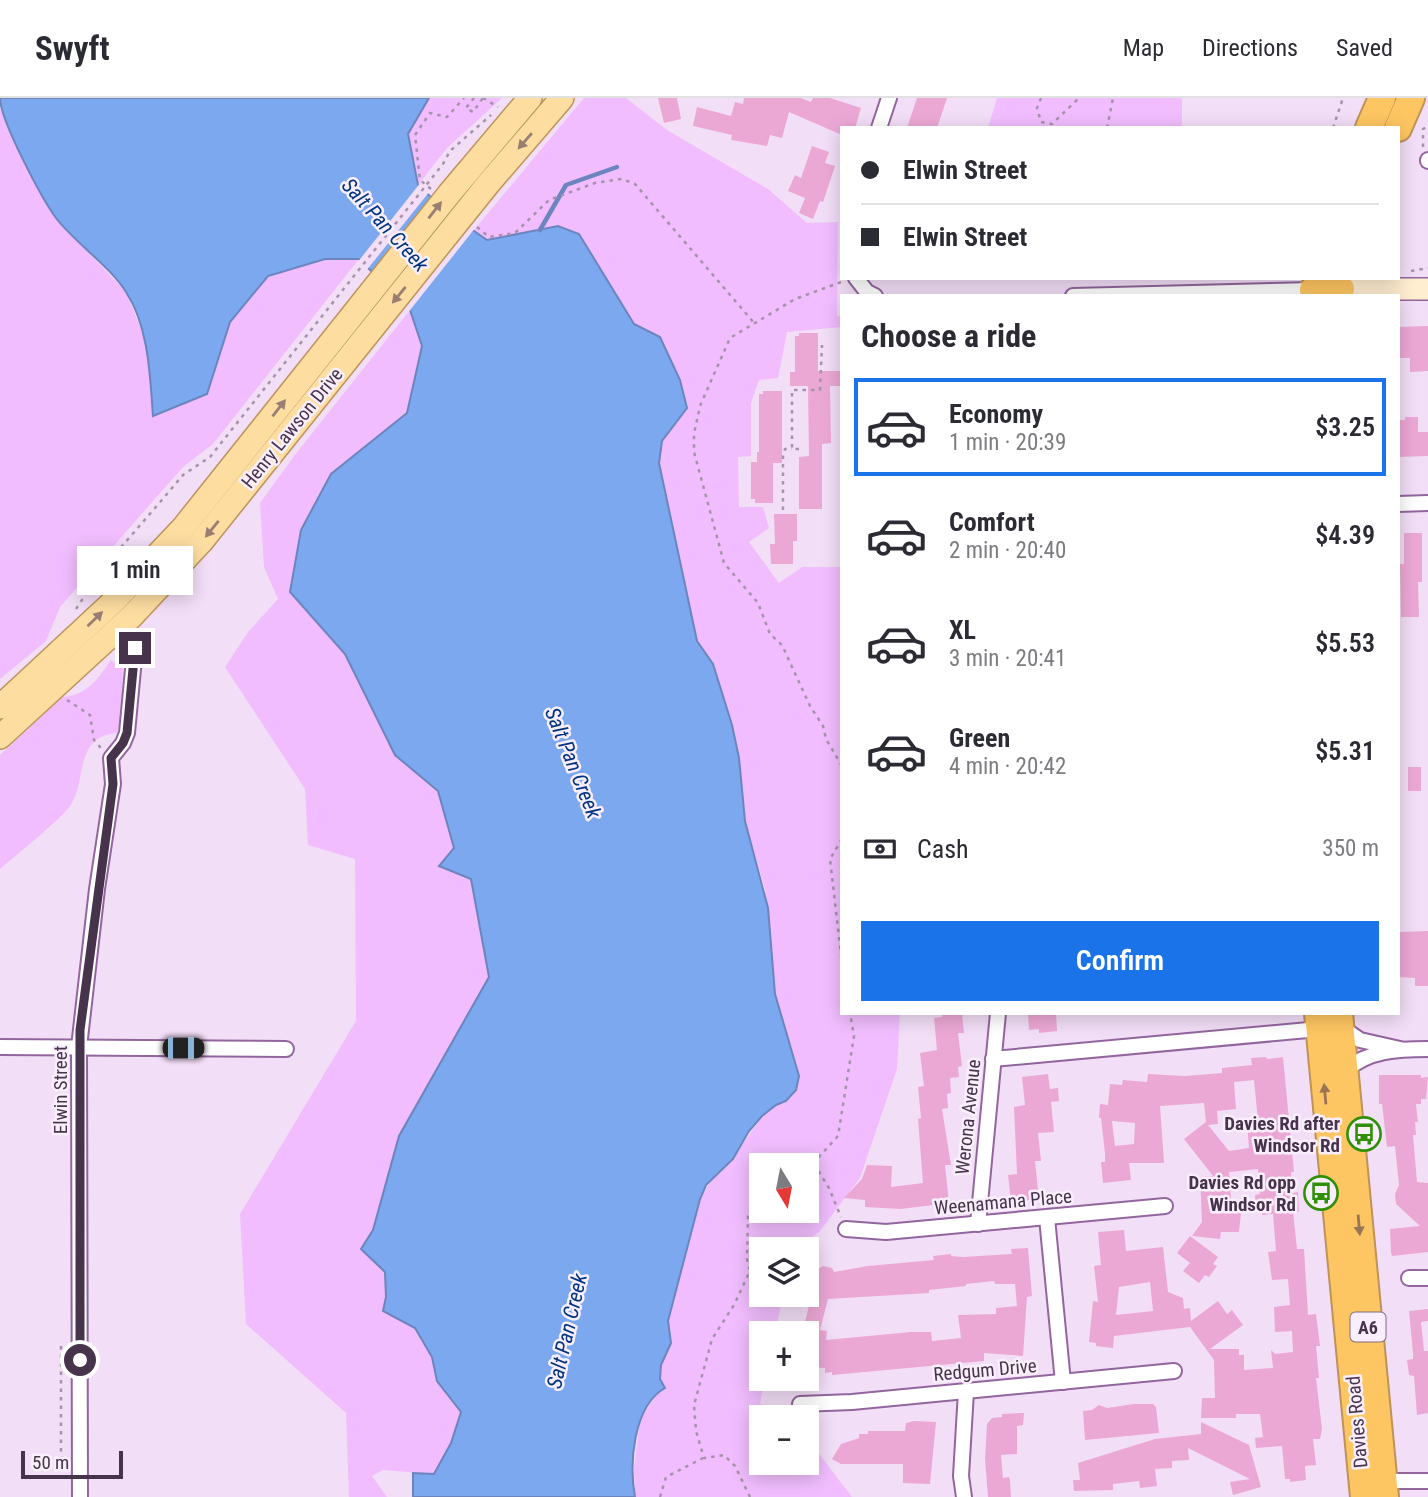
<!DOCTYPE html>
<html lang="en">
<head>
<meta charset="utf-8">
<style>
	:root { --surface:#fff; --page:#f2f2f3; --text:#2b2b33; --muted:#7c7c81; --line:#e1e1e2; --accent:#1a73e8 }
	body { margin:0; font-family:"Roboto Condensed",sans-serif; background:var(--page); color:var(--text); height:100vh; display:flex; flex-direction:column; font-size:26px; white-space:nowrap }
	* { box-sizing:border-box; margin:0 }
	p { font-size:23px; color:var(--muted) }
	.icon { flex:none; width:38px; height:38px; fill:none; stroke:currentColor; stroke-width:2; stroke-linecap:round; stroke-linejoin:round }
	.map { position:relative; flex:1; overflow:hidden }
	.side { position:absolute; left:840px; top:196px; width:560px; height:721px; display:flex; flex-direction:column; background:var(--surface); border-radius:0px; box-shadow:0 4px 18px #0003 }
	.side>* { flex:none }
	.hud { position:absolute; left:840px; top:28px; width:560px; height:154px; border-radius:0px; box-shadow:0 4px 18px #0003; display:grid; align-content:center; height:154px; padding:0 21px; background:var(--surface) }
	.needle { width:46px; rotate:170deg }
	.fabs { position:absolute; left:749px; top:1055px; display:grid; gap:14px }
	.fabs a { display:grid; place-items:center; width:70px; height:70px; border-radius:0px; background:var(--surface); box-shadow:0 4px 18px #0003; font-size:35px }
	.scale { position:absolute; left:21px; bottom:18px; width:102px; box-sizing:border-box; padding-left:7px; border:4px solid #47334c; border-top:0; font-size:19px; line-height:24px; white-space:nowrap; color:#47334c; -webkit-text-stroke:5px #f9effc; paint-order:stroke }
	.end { position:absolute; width:32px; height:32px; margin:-16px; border:9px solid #47334c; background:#fff; box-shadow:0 0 0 4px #fff }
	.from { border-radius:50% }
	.bubble { position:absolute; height:49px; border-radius:0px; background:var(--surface); box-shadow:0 4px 18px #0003; font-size:23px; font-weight:600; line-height:49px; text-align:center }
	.car { position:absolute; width:21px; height:42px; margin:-21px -10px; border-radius:9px; box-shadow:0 0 5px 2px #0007; background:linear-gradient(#222 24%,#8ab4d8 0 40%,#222 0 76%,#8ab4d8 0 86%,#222 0) }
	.hud b { display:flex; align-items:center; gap:24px; height:66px; font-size:26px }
	.hud b+b { border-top:2px solid var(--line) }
	.hud i { width:18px; height:18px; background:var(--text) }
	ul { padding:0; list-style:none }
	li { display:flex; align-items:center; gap:21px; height:98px; margin:0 14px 10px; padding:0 7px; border:4px solid transparent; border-radius:0px }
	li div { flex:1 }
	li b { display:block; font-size:26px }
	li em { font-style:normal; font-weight:600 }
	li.active { border-color:var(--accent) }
	li>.icon { width:63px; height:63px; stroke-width:1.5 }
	h2 { padding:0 21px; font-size:32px; line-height:84px }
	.pay { display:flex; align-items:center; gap:18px; height:77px; padding:0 21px; font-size:26px }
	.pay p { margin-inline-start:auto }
	.primary-button { display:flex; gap:14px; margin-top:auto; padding:14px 21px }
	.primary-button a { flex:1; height:80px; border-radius:0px; background:var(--accent); color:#fff; font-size:28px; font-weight:600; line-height:80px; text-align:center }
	header { display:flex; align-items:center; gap:42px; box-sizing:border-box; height:98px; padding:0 35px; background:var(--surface); border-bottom:2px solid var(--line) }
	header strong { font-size:33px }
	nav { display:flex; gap:38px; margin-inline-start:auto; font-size:24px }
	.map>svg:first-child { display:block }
	.green { fill:#f1bdfe; fill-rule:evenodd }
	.water { fill:#7ca8ef; stroke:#6c85be; stroke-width:2 }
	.pier { fill:#f2def7 }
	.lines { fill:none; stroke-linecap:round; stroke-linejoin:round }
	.stream { stroke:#6c85be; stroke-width:4.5 }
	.building { fill:#eca8d5; fill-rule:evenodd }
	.street-casing { stroke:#93659e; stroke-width:18 }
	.secondary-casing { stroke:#93659e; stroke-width:24 }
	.primary-casing { stroke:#be935a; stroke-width:26 }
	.highway-casing { stroke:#be935a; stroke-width:30 }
	.path { stroke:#a692ab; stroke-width:2.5; stroke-dasharray:3.5 5; stroke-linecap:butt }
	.street { stroke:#fff; stroke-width:14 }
	.secondary { stroke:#ffeed0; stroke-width:21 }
	.primary { stroke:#fedda1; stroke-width:23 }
	.highway { stroke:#fec662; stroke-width:26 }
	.oneway { fill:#997f72 }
	.oneway2 { fill:#997556 }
	.route { stroke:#47334c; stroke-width:9 }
	.labels { text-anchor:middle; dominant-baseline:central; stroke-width:5; stroke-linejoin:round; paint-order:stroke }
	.shield { fill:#f9effc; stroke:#7c6b81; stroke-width:2 }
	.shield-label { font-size:18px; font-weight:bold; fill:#47334c }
	.street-label { font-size:19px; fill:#47334c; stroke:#f9effc }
	.poi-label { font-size:19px; font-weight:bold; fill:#47334c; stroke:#f9effc; text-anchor:end }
	.water-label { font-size:21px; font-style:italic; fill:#013480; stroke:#f9effc }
</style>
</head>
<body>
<header>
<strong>Swyft</strong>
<nav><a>Map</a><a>Directions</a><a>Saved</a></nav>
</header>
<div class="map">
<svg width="1428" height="1399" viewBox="0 0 1428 1399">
	<rect width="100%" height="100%" fill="#f2def7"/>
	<g class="green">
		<path d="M429,0H502L447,50L418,87L408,36Z"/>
		<path d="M584,0H626L667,32L768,91L807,125L838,124L837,218L842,219V229L787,234L778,280L759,282L751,305V358L738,359L739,409H763L769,430L749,444L779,485L802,469H842V915H900L897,971L860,1080L820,1133L796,1151L761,1152V1197H783L775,1235L761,1236V1281H765L760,1306L782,1310L790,1319L761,1320V1365H807V1340L852,1399H635L634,1371L640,1322L657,1295L661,1267L671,1245L668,1223L700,1101C707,1085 719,1076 731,1063C749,1041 757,1014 786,1003L797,968L775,896L765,791L745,723L739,660L732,627L713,566L697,543L659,365L662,343L687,310L660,240L634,226L579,136L558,128L487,142L474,132ZM761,1068H807V1113H761Z"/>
		<path d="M997,0H1182V30H988Z"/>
		<path d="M0,10L8,31L56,120L126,194L147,246L154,318L207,296L230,224L268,178L325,161H359L213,346L183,369L60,509L46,543L0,581Z"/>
		<path d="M410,212L422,248L407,315L331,376L290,493L345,556L395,657L438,693L454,750L471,781L489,879L399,1038L373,1132L362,1151L385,1174L386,1199L383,1213L415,1230L432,1259L437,1283L461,1314L451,1345L434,1376L383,1372L372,1378L387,1399H349L346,1315L246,1226L240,1116L356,923L355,761L308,747L305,691L225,569L248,534L278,501L264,469L260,405L294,358Z"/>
		<path d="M111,562L123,570L121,622L117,635C75,639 87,677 72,705C64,719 15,758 0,771V657L62,599C87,598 98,581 111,562Z"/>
	</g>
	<path class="water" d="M0,0H429L408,36L418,87L447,114L487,142L558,128L579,136L634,226L660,239L680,282L687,310L662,343L659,365L697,543L713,566L732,627L739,660L745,723L768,810L775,896L799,978L796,992L786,1003L776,1007L762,1018L749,1033L733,1061L706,1087L700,1101L668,1223L671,1245L661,1267L660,1281L665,1290C633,1308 629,1366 635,1399H413V1375L434,1376L451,1345L461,1314L437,1283L432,1259L415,1230L383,1213L386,1199L385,1174L361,1151L373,1132L399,1038L489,879L471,781L439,768L454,750L438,693L395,657L345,556L290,494L301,432L331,376L407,315L422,248L410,212L359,161H325L268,178L230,224L207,296L153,318C150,278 149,229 126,194C110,168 75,145 56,120C42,101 0,22 0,0Z"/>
	<g class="pier">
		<path d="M421,84L430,93L366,173L357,165Z"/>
		<path d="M434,97L476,129L407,216L370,177Z"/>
	</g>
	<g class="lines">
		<path class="stream" d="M540,132L566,87L617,69"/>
	</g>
	<g class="building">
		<path d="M658,0H677L681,21L664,25Z"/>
		<path d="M744,0H801L811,4L813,0H830L861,10L855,30H842V37L789,14L782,40L770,37L767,48L731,42L732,37L693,28L697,9L731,18L735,4L743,6Z"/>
		<path d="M917,0H947L937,30H907Z"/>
		<path d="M812,48L829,54L825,65L835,68L823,104L820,103L813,121L799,115L805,100L788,93L795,77L801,80Z"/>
		<path d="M1428,228V273L1410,274V260H1398V229Z"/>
		<path d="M799,235H818V273H842V288H830L831,345L822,346V411H799V359L809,358L808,288H790V274H795V238H799Z"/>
		<path d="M763,293H782V365H773V405H755V401H751V364H757V354H759V296H763Z"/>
		<path d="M1405,319H1418V334H1428V358L1398,359V322H1405Z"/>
		<path d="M774,416H797V443H793V466H771L770,446H775Z"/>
		<path d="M1404,435H1422V484H1418L1419,519H1401L1400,466H1404Z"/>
		<rect x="1408" y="669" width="13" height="24"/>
		<path d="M1428,833V888H1415V880L1398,879V834Z"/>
		<path d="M942,915H962L964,935H958L962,968L958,969L959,979L950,980L951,995L947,996L948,1010L942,1011L951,1067H945L949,1105L901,1111L865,1109V1102L844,1100L862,1081L867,1067L892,1068L891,1089L923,1085L918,1021L921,1020L918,989L924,988L920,955L937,952L934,920L942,919Z"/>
		<path d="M1028,915H1056L1057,933L1039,935V931L1029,932Z"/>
		<path d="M1266,959L1267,961L1283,959L1294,1074H1291L1293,1095L1298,1094L1299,1114H1293L1297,1151H1304L1308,1217L1316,1216L1320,1248H1316L1319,1280H1316L1322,1331L1320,1341H1313L1316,1367L1305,1368L1306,1382L1290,1384V1381H1285L1282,1348L1256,1350L1255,1340L1263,1339L1260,1316H1236V1320H1201L1202,1300H1215L1214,1262L1190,1229L1114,1238L1113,1250L1096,1248V1245L1089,1244L1093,1203L1098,1204L1094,1168L1101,1167L1098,1134L1124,1132L1126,1153L1163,1149L1168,1194L1183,1200L1184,1211L1190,1210L1191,1223L1218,1203L1227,1216L1232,1212L1243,1227L1210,1251H1239V1257H1244V1272L1273,1270L1271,1252L1275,1256L1293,1254L1292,1233L1275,1234L1274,1209L1290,1207L1288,1181L1272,1182L1268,1154L1276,1153L1273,1116L1262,1117L1261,1109H1256L1255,1097L1260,1096L1258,1071L1229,1074L1232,1114L1241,1115L1239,1134H1221L1220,1141L1192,1138L1202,1124L1200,1079L1213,1078L1184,1041L1206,1024L1204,1005L1160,1008L1164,1065H1129L1131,1082L1103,1085L1101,1064H1105V1055L1101,1020H1099L1100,1006L1108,1007L1110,986L1122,987L1123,982L1147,984L1148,976L1185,978L1222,975V970L1252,967L1251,960ZM1254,982L1258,1023L1247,1024L1249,1050L1229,1053L1208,1027L1218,1026L1217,1013L1236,1011L1234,984ZM1112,1023L1135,1025L1134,1046L1115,1048ZM1150,1184L1153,1213L1116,1217L1119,1189Z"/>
		<path d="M1048,976L1050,991L1058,990L1059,1003L1051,1004L1054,1034L1038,1035L1041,1063H1035L1039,1101L1011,1104L1008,1077L1017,1076L1014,1009L1025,1007L1022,979Z"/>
		<path d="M1379,977H1421V980L1428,979L1426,1001H1421V1006H1416L1418,1024H1415L1416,1037H1413L1417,1084L1428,1085V1154L1392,1158L1391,1154L1390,1131L1420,1128L1396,1106L1395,1096L1399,1087L1395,1048L1387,1049L1382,1006H1379Z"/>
		<path d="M1190,1138L1218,1159L1213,1166L1217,1168L1209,1179L1205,1177L1199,1185L1183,1173L1190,1165L1177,1155Z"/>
		<path d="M1028,1150L1032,1198L1027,1199L1023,1258L984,1255V1263L832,1277V1274L825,1275V1270L807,1269V1236H802L809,1208L804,1199L807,1197V1189L814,1185L817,1172L823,1168L832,1170L834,1174L868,1168L934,1162L933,1158L951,1156V1158L963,1159L1012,1156L1011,1151ZM994,1183L995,1186H1015L1017,1208L996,1210V1216L958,1217L961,1240L932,1243L931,1234H911L826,1242L827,1233L820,1232L828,1201L929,1195V1192L966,1188V1186Z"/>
		<path d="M1428,1211V1223L1421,1224L1424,1253H1428V1315L1417,1317L1414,1278L1409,1277L1407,1262L1413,1261V1255L1409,1213Z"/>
		<path d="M1134,1306H1153L1156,1309L1159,1335L1085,1342L1083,1313L1092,1312L1099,1307L1107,1310Z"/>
		<path d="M1024,1315L1023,1327L1017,1328V1356L1001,1357L1003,1380L1009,1379L1010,1382L1011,1399H988L985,1361L987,1326L992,1320L1002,1319V1316Z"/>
		<path d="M914,1323L936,1324L930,1386L903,1385V1366H841L832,1361L841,1346L859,1340V1336H868V1333H905L906,1325Z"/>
		<path d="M1201,1324L1249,1347L1261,1389L1233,1397L1230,1384L1250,1381L1188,1350L1189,1362L1172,1363V1370L1155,1371L1157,1388L1140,1390L1139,1383L1113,1386V1392L1074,1393L1073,1382H1080L1078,1365L1155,1341L1201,1336Z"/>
	</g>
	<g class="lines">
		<g class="street-casing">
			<g id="street">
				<path d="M879,30L889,0"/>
				<path d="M1428,62V63"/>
				<path d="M856,180L867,194L875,198"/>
				<path d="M1073,198L1313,192"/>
				<path d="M1398,406L1428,405"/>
				<path d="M0,949L286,951"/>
				<path d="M993,961L1341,929L1360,942L1400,951"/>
				<path d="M1345,973C1368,952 1398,951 1428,951"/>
				<path d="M1047,1120L1063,1284"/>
				<path d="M978,1126L998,915"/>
				<path d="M846,1131L886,1134L1165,1108"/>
				<path d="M1409,1180H1428"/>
				<path d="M800,1306L852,1304L1174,1273"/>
				<path d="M1384,1383H1428"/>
				<path d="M80,1399L79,949L97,791L113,686L111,660L123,645L127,635L135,550"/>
				<path d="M964,1399L961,1378L966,1293"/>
			</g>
		</g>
		<g class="secondary-casing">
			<path id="secondary" d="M1341,191H1428"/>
		</g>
		<g class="primary-casing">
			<g id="primary">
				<path d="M0,609L114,503L183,430L449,96L530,0"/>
				<path d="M0,639L132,518L201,444L488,86L562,0"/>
			</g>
		</g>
		<g class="highway-casing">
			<g id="highway">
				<path d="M1369,30L1382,0"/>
				<path d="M1398,30L1411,0"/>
				<path d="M1313,192L1341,191"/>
				<path d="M1318,915L1364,1399"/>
				<path d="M1339,915L1385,1399"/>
			</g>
		</g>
		<g class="path">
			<path d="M474,0L466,10L473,14L483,0"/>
			<path d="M483,0L498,9"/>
			<path d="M1041,0L1037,10L1041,24L1052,26L1079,0"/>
			<path d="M1107,30L1113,0"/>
			<path d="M1333,30L1343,0"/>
			<path d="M1423,49V31L1428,28"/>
			<path d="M431,91L420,82L415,37L430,15L447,19L464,0"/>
			<path d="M477,129L489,139L515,135L549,102L595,85L622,81L635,86L755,226"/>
			<path d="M1411,173L1428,170"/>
			<path d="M799,351H792V292H820L822,247"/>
			<path d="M783,412V358L785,351H792"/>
			<path d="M76,511L104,469L161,403L183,377L210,359L443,66L450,53L491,17"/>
			<path d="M67,602L90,617L94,642L101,650"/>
			<path d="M842,668L826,641L823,628L810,608L782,547L770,536L758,505L724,465L694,354V336L700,308L730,240L795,201L844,183"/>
			<path d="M842,741L830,761L842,865"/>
			<path d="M814,1066L829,1090L841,1119"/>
			<path d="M807,1072L838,1038L854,938L850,915"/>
			<path d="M61,1248V1360"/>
			<path d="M660,1399L666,1379L703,1360"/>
			<path d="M750,1399L735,1368L724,1357L704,1360L696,1333L694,1307L712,1241L734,1207L750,1173L747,1161L748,1118L761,1107"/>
		</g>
		<use href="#street" class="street"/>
		<use href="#secondary" class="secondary"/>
		<use href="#primary" class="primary"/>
		<use href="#highway" class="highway"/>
	</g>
	<defs><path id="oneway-solid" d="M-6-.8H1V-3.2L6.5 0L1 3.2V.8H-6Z" transform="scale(1.75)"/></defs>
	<g class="oneway">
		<use href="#oneway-solid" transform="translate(525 43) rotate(131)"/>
		<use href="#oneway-solid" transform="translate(435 112) rotate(-52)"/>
		<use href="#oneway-solid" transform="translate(399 197) rotate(129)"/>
		<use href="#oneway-solid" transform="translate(279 310) rotate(-52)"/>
		<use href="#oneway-solid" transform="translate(212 431) rotate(129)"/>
		<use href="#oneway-solid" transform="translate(95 521) rotate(-44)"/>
	</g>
	<g class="oneway2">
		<use href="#oneway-solid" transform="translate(1325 996) rotate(-95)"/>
		<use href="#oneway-solid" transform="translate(1359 1127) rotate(85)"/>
	</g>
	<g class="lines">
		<path class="route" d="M80,1262V932L113,686L111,660L123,645L127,635L135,550"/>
	</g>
	<defs>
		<g id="bus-ring" transform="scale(1.75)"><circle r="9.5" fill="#f9effc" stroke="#319008" stroke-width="1.5"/><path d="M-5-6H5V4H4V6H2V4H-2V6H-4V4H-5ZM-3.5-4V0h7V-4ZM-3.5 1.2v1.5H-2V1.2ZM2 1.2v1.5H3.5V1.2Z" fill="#319008"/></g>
	</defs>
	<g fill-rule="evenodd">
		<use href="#bus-ring" x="1364" y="1036"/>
		<use href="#bus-ring" x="1321" y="1095"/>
	</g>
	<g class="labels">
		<rect class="shield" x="1350.5" y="1214.5" width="35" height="29" rx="5"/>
		<g class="shield-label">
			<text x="1368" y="1229">A6</text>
		</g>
		<g class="street-label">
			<text transform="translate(292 330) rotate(-51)">Henry Lawson Drive</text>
			<text transform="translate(60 992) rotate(-90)">Elwin Street</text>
			<text transform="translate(968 1019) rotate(-84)">Werona Avenue</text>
			<text transform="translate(1003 1104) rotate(-5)">Weenamana Place</text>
			<text transform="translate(985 1272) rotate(-5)">Redgum Drive</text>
			<text transform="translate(1357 1324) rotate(-95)">Davies Road</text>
		</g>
		<g class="poi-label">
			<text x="1340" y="1025">Davies Rd after<tspan x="1340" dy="22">Windsor Rd</tspan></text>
			<text x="1296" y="1084">Davies Rd opp<tspan x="1296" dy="22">Windsor Rd</tspan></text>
		</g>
		<g class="water-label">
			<text transform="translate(385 127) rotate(48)">Salt Pan Creek</text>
			<text transform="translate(573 665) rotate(68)">Salt Pan Creek</text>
			<text transform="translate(567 1233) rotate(-77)">Salt Pan Creek</text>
		</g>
	</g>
</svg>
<div class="fabs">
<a><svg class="needle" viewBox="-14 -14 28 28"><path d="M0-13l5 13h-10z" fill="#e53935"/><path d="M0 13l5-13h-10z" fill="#7c7c81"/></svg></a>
<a><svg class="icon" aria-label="layers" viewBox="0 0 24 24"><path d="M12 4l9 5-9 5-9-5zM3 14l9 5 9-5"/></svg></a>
<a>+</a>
<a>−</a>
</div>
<div class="scale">50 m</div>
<i class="end from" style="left:80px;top:1262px"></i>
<i class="end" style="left:135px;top:550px"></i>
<div class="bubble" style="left:77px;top:448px;width:116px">1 min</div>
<i class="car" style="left:183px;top:950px;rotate:90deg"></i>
<div class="hud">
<b><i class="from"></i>Elwin Street</b>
<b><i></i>Elwin Street</b>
</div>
<section class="side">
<h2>Choose a ride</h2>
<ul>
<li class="active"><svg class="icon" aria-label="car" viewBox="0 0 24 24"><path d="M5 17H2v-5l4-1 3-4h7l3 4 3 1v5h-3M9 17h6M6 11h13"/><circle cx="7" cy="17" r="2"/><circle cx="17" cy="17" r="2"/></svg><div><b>Economy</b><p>1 min · 20:39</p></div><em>$3.25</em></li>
<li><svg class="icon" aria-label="car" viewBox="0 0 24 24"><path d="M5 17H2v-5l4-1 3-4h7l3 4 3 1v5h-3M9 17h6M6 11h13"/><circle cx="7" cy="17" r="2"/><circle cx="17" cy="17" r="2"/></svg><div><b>Comfort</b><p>2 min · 20:40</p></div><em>$4.39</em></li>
<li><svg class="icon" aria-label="car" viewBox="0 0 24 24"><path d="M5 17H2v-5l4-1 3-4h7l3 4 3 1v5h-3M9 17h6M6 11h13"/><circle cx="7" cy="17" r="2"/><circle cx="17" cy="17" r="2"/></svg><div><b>XL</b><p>3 min · 20:41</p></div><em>$5.53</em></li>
<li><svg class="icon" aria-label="car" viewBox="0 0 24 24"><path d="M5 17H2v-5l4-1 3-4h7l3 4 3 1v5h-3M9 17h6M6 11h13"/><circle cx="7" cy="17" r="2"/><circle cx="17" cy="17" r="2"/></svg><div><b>Green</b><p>4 min · 20:42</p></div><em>$5.31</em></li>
</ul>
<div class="pay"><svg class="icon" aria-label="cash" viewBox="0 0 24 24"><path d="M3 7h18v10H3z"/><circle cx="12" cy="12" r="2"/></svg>Cash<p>350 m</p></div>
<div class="primary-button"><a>Confirm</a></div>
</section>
</div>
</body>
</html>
